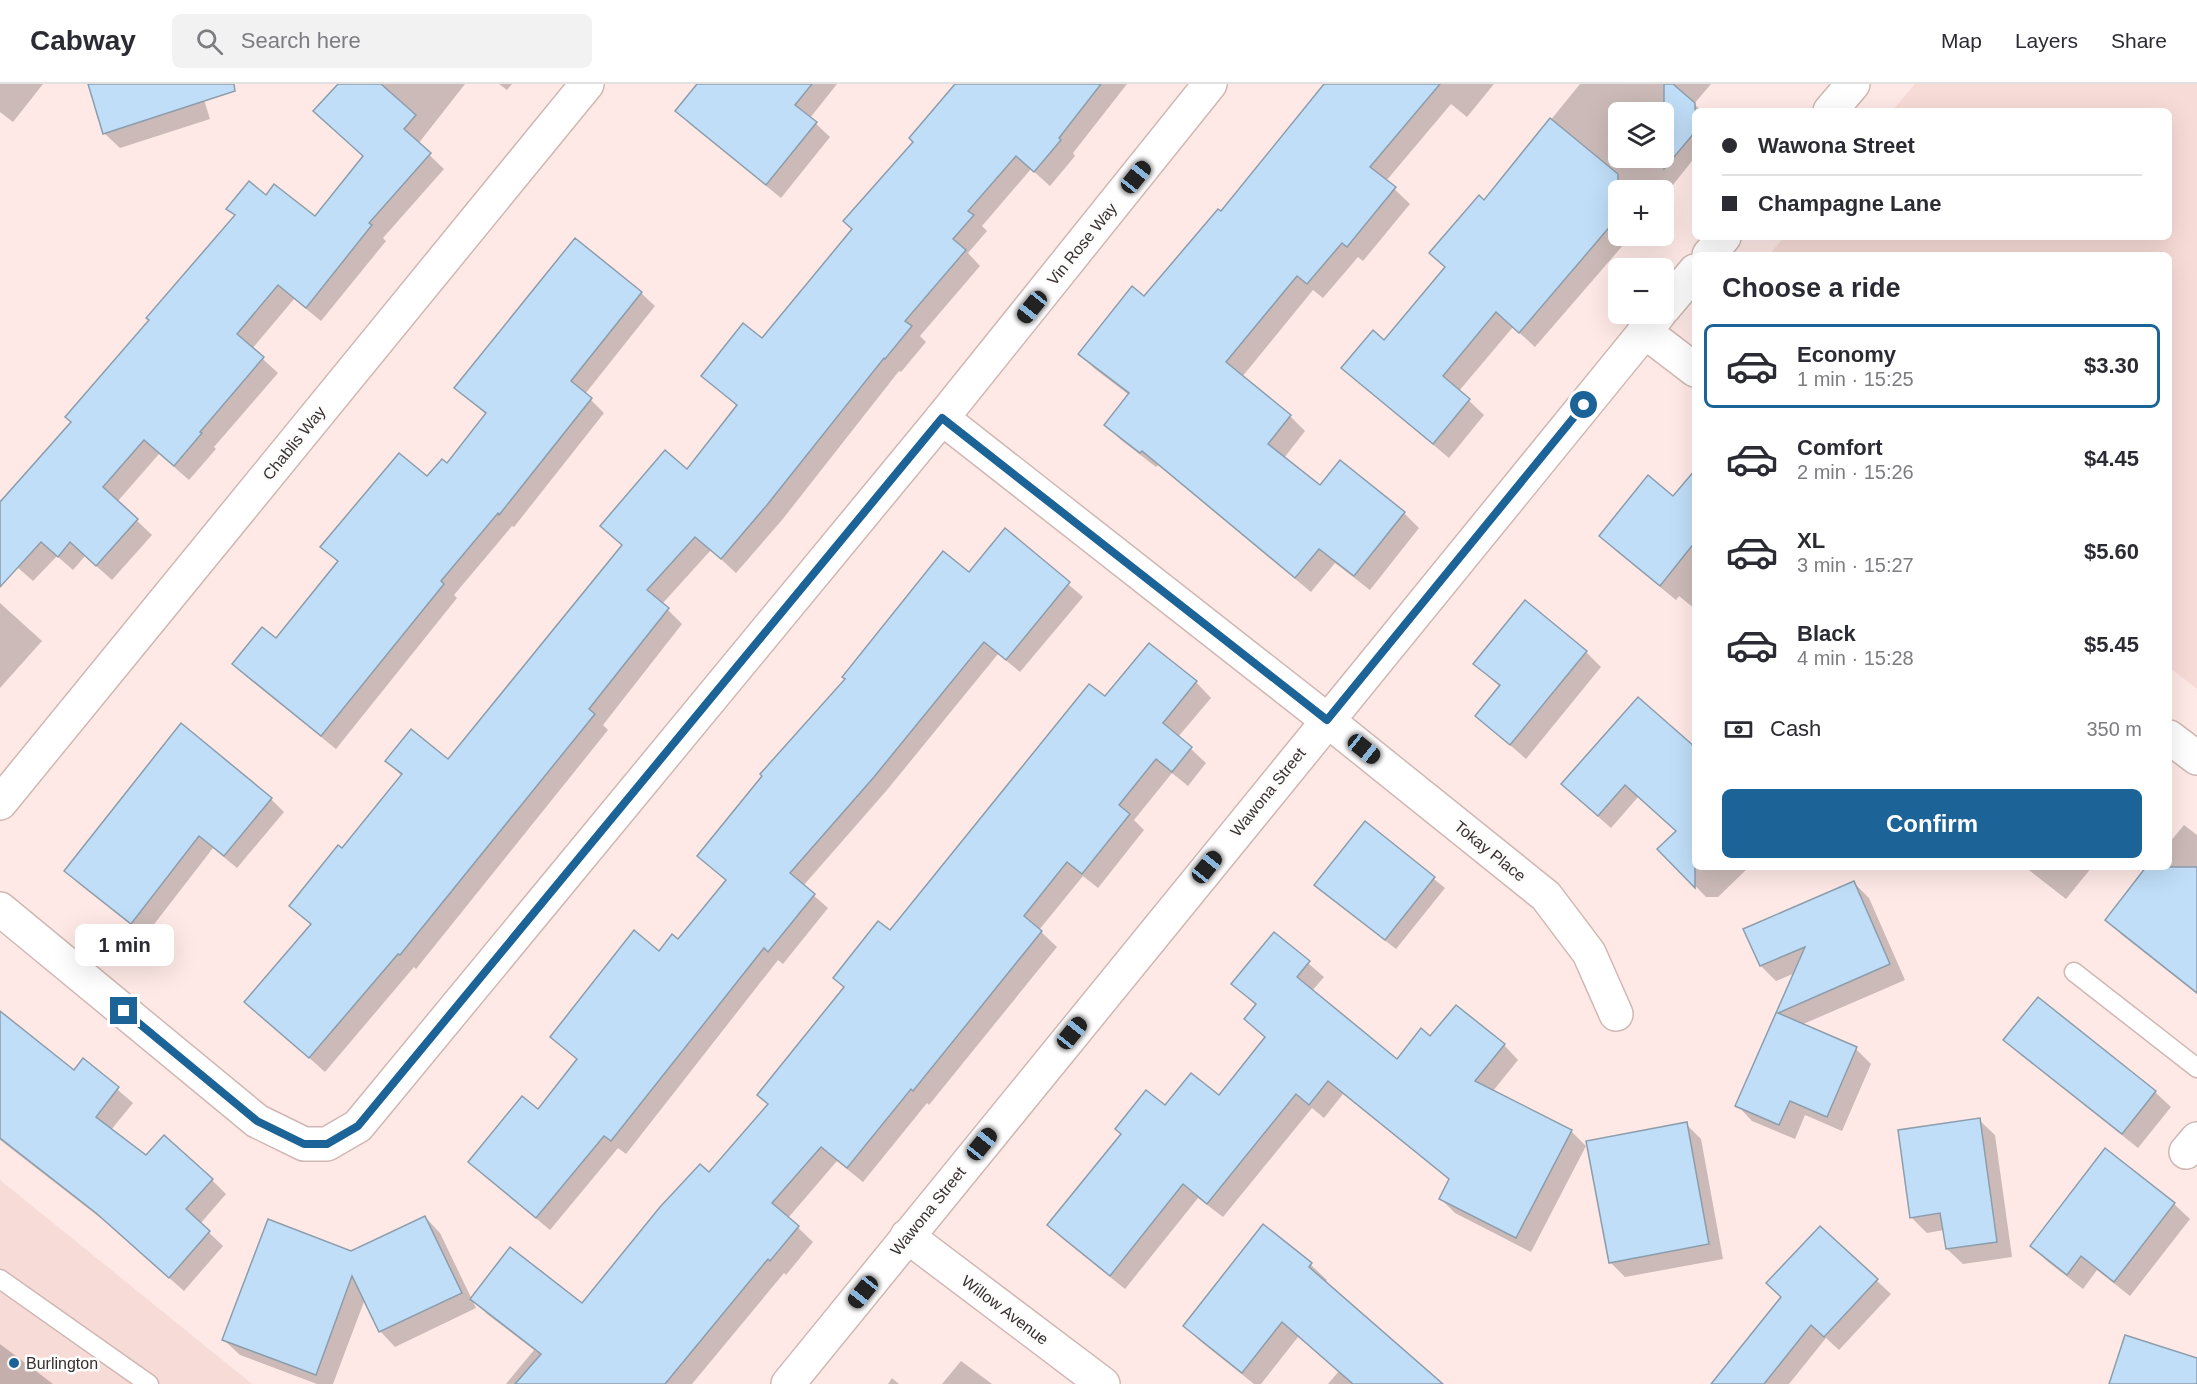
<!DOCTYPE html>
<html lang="en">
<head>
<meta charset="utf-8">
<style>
	:root { --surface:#fff; --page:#f2f2f3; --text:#2b2b33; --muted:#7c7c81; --line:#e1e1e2; --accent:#1c6397 }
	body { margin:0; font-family:Helvetica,sans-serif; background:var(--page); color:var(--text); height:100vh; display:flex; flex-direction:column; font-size:22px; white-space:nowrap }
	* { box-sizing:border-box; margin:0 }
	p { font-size:20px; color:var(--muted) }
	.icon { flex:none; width:33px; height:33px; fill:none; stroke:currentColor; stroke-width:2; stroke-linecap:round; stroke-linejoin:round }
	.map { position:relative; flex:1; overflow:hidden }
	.sheet { position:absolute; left:1692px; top:168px; width:480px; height:618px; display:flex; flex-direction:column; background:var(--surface); border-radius:9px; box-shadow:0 6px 24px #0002 }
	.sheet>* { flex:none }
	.guide { position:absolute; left:1692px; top:24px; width:480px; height:132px; border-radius:9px; box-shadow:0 6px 24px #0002; display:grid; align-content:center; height:132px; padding:0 30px; background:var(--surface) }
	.tools { position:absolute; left:1608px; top:18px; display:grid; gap:12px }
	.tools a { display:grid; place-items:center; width:66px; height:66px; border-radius:9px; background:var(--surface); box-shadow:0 6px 24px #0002; font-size:30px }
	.end { position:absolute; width:27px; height:27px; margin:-14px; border:8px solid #1c6397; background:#fff; box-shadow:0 0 0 3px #fff }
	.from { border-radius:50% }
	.bubble { position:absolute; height:42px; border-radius:9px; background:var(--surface); box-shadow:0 6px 24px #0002; font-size:20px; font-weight:700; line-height:42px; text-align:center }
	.car { position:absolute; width:18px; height:36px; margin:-18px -9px; border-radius:8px; box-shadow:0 0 4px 2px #0007; background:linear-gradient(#222 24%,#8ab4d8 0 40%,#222 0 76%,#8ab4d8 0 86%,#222 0) }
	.guide b { display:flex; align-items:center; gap:21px; height:57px; font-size:22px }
	.guide b+b { border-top:2px solid var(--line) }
	.guide i { width:15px; height:15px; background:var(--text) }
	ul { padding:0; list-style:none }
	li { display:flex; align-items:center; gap:18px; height:84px; margin:0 12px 9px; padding:0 18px; border:3px solid transparent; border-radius:9px }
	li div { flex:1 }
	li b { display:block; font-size:22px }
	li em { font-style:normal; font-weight:700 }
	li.active { border-color:var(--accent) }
	li>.icon { width:54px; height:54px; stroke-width:1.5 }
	h2 { padding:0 30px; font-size:27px; line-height:72px }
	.pay { display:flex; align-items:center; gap:15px; height:66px; padding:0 30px; font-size:22px }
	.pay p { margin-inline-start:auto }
	.cta { display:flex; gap:12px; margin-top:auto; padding:12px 30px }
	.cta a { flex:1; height:69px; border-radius:9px; background:var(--accent); color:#fff; font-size:24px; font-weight:700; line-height:69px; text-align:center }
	header { display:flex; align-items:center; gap:36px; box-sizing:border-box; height:84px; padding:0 30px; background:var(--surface); border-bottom:2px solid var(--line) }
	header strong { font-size:28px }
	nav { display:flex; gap:33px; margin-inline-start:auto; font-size:21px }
	.search { width:420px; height:54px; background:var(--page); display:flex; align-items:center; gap:15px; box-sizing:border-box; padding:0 21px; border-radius:9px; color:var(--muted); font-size:22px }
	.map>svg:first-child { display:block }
	.built { fill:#f7dbd7 }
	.shadow { fill:#0003; fill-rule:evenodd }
	.building { fill:#c0def8; stroke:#8c9dac; stroke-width:1.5 }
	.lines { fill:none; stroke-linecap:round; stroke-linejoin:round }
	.lane-casing { stroke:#d0b7b3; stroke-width:21 }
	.street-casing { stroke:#d0b7b3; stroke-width:36 }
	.secondary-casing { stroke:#d0b7b3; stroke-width:36 }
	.lane { stroke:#fff; stroke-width:18 }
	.street { stroke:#fff; stroke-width:33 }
	.secondary { stroke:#fff; stroke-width:33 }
	.route { stroke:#1c6397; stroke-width:8 }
	.poi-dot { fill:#1c6397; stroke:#fcfcfc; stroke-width:2 }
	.labels { text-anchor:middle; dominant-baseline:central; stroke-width:5; stroke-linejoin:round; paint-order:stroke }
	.street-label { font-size:16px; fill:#382f2d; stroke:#fcfcfc }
	.poi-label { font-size:16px; fill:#382f2d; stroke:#fcfcfc; text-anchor:start }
</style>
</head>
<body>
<header>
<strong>Cabway</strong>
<div class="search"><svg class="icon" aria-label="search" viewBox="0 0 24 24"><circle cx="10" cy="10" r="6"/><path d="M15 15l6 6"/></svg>Search here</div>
<nav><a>Map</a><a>Layers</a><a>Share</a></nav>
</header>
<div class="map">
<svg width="2197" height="1300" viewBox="0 0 2197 1300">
	<rect width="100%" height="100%" fill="#fee9e6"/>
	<g class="built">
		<path d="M1915,0H2197V605L2169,583V171H1769L1784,153H2169V27H1892Z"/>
		<path d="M0,1096L252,1300H0Z"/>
	</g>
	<g class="shadow">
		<path d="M0,0H43L13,38L0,28Z"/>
		<path d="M89,0H199L210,35L120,64L104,49Z"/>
		<path d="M340,0H465L418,60L444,85L383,154L386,157L321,237L294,215L252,265L278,289L214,363L216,365L189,396L159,370L117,418L152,451L112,496L85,472L73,486L57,472L33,497L0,468V421L79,332L151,236L236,132L228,124L266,113L315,134L364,72Z"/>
		<path d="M499,0H512L507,6Z"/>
		<path d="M699,0H837L810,34L830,53L781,114L691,41L677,27Z"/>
		<path d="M957,0H1127L1073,69L1075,72L1050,102L1031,85L982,142L987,147L968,169L980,182L920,252L926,258L901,288L899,287L782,436L736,489L711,466L662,520L682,540L603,641L608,646L416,885L414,883L325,988L246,917L312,842L291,822L342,766L402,692L387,677H448L623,462L602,441L687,387L738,323L703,292L763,256L854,146Z"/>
		<path d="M1326,0H1494L1467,33L1451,20L1386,97L1410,120L1363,177L1358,173L1323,214L1313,206L1242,293L1290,332L1305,347L1284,374L1320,404L1404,429L1419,444L1370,506L1335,479L1311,508L1158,381L1156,383L1121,356L1106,341L1129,311L1095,285L1080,270L1145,214L1221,130Z"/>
		<path d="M1580,0H1711L1694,20L1702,27H1695V79L1692,77L1664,112V106H1618V152H1631L1535,263L1513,243L1459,307L1484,331L1449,374L1359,299L1343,284L1384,258L1446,184L1431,169L1484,118ZM1618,28H1664V74H1618Z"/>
		<path d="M641,209L655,222L585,310L604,329L514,443L512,442L454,511L457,514L336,665L247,593L234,580L276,556L339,479L322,463L447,381L487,331L456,304Z"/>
		<path d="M1695,388V525L1679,512L1676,516L1616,467L1601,452L1674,414Z"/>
		<path d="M1005,446L1083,513L1020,588L998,570L887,706L803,802L828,824L783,880L778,876L626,1070L618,1064L550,1146L484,1091L470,1078L538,1027L578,976L552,953L660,869L679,857L727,797L699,771L969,490Z"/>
		<path d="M0,519L42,557L0,604Z"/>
		<path d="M1586,568L1601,583L1526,675L1477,632L1500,603L1475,580Z"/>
		<path d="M1196,598L1211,614L1178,653L1206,679L1188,702L1172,689L1134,736L1144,746L1098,804L1083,792L1039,846L1057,863L929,1021L927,1019L863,1098L837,1077L788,1134L813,1158L786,1191L784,1189L692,1300H506L534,1266L487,1230L472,1214L582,1221L709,1090L769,1021L890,848L1105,614Z"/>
		<path d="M1695,665V783H1749L1718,813H1706L1660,765L1678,747L1638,713L1611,744L1576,713Z"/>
		<path d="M271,715L284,728L237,784L213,764L145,852L79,800L66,787Z"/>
		<path d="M1365,739L1445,804L1396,865L1327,811Z"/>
		<path d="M2184,741L2197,751V910L2122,851L2107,836L2150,783H2169V759Z"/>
		<path d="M2025,783H2092L2066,815Z"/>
		<path d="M1854,799L1869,814L1905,896L1801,941L1856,965L1871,980L1842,1047L1805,1031L1795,1055L1752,1037L1737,1021L1795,889L1776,897L1761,882Z"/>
		<path d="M1274,850L1324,893L1312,907L1397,977L1431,954L1504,961L1518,976L1493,1007L1571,1047L1586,1062L1531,1168L1455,1129L1441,1115L1450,1096L1343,1010L1324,1034L1312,1024L1223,1133L1198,1114L1125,1205L1063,1155L1049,1141L1165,1023L1219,1014L1266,954L1246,935L1257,922L1233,900Z"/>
		<path d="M2038,915L2155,1008L2171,1023L2138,1064L2021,971L2005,956Z"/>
		<path d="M0,929L74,989L83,976L133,1019L111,1046L146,1073L212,1096L226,1110L200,1140L223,1162L184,1207L112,1143L0,1056Z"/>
		<path d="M1979,1036L1995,1051L2012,1173L1963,1180L1947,1165L1944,1146L1927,1149L1912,1134Z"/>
		<path d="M1686,1040L1701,1055L1723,1175L1625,1193L1610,1178Z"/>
		<path d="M2106,1066L2174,1120L2190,1135L2130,1212L2097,1186L2083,1205L2047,1177L2032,1162Z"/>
		<path d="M425,1133L440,1149L476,1224L395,1263L380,1247L365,1215L333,1300H317L240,1271L224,1256L351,1169Z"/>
		<path d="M1263,1142L1311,1181L1327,1196L1325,1199L1438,1300H1328L1339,1287L1298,1253L1261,1300H1254L1200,1257L1185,1242Z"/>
		<path d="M1820,1144L1891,1210L1839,1266L1826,1254L1789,1300H1713L1783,1214Z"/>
		<path d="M0,1260L53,1300H0Z"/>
		<path d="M961,1277L992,1300H942Z"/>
		<path d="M892,1294L899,1300H888Z"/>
	</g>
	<g class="building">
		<path d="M88,0H234L235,7L103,50Z"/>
		<path d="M338,0H381L416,31L404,45L431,69L369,139L372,141L306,224L278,201L237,250L264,273L200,348L202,349L174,382L144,356L103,403L138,435L96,482L70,458L58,473L41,458L0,503V418L71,338L65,333L149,236L146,234L235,131L226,125L249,97L266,111L274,100L315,132L363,72L313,27Z"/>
		<path d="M697,0H812L795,21L817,38L766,101L675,27Z"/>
		<path d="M955,0H1101L1059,54L1061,56L1034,88L1016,72L968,127L974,131L953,155L966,166L905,237L912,242L885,275L884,274L767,421L721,475L695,453L647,506L669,524L589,625L595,630L400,871L398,870L309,974L244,918L311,840L289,822L338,761L342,764L402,690L385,677L411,645L448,675L622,461L600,442L665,366L687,385L737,321L701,292L743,239L762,254L852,145L843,137L913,58L909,54Z"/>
		<path d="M1324,0H1440L1370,83L1396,103L1347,163L1342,159L1307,200L1297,192L1226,278L1291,331L1268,360L1320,401L1340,376L1405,428L1354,492L1319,465L1295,494L1142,367L1140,369L1104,341L1129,309L1078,270L1132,202L1144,212L1218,125L1221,127Z"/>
		<path d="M1664,0H1673L1695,19V48L1664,85Z"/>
		<path d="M1550,34L1618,90V133L1519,249L1496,228L1443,292L1470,315L1433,360L1341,284L1373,246L1384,256L1445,183L1429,169L1479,111L1484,116Z"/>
		<path d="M575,154L642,208L571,297L592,314L499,431L498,429L441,497L444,500L321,652L232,580L262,543L276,554L338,477L320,463L399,369L427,392L442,375L447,379L486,329L454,304Z"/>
		<path d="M1695,386V458L1660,502L1599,452L1648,391L1673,412Z"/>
		<path d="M1005,444L1070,498L1006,576L984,558L874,693L790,789L815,810L768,868L764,864L611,1057L604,1052L536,1134L468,1078L522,1012L538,1025L577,975L550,953L634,846L659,867L672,850L678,855L726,796L697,772L762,692L760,690L845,595L842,593L943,467L969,488Z"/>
		<path d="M1525,516L1587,567L1510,661L1475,632L1500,601L1473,580Z"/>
		<path d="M1149,559L1197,597L1163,639L1192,663L1172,688L1156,675L1119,721L1130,730L1082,790L1067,778L1024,832L1042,847L913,1007L911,1005L847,1084L821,1063L772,1119L799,1142L770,1177L768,1175L665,1300H515L541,1270L470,1215L510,1163L582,1219L660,1123L700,1080L709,1088L768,1020L757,1011L844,903L833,894L878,837L890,846L1089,600L1105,612Z"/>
		<path d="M1638,613L1695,663V804L1657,765L1676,747L1625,701L1598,732L1561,700Z"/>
		<path d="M181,639L272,714L224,772L199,752L131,840L64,787Z"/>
		<path d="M1365,737L1435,793L1385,856L1314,801Z"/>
		<path d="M2146,783H2197V909L2105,836Z"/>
		<path d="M1854,797L1890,880L1778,929L1857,963L1827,1033L1790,1017L1779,1041L1735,1022L1805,863L1760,882L1743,845Z"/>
		<path d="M1274,848L1310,877L1297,893L1397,975L1421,944L1430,952L1456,921L1505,960L1475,997L1572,1046L1516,1154L1439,1115L1449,1095L1328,997L1309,1021L1296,1010L1207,1120L1183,1100L1110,1192L1047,1141L1121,1050L1115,1045L1146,1006L1165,1021L1191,989L1219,1011L1265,953L1244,935L1256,920L1231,900Z"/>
		<path d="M2038,913L2156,1007L2122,1050L2003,956Z"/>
		<path d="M0,927L74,986L83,974L119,1003L96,1033L146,1071L164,1051L213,1095L186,1125L210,1147L169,1194L96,1129L0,1054Z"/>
		<path d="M1980,1034L1997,1158L1946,1165L1940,1129L1910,1134L1898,1046Z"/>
		<path d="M1687,1038L1709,1160L1609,1179L1586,1057Z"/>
		<path d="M2105,1064L2175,1119L2114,1198L2081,1172L2067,1191L2030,1162Z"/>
		<path d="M425,1132L462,1209L379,1248L352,1192L316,1291L222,1256L268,1135L351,1167Z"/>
		<path d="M1263,1140L1312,1179L1309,1183L1443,1300H1353L1282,1238L1242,1289L1183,1242Z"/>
		<path d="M1820,1142L1878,1195L1824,1253L1811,1241L1764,1300H1711L1781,1213L1766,1199Z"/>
		<path d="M2125,1251L2197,1274V1300H2109Z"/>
	</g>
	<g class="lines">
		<g class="lane-casing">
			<g id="lane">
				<path d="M2074,888L2197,984"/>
				<path d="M0,1195L149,1300"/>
			</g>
		</g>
		<g class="street-casing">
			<g id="street">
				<path d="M1644,247L1695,286"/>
				<path d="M942,334L1327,636L1546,812L1589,869L1616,930"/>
				<path d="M2169,653L2197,674"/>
				<path d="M0,719L587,0"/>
				<path d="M0,825L257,1037L304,1060H327L358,1042L942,334L1210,0"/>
				<path d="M2186,1068L2197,1055"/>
				<path d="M907,1152L1103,1300"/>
			</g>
		</g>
		<g class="secondary-casing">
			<g id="secondary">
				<path d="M1830,27L1853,0"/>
				<path d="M1709,171L1724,153"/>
				<path d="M1664,224L1695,187"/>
				<path d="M788,1300L1659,230"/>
			</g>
		</g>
		<use href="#lane" class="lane"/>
		<use href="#street" class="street"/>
		<use href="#secondary" class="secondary"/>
	</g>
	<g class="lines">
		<path class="route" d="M124,927L257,1037L304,1060H327L358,1042L942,334L1327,636L1584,321"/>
	</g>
	<circle class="poi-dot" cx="14" cy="1279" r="6"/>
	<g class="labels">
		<g class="street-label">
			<text transform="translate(1082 160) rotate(-51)">Vin Rose Way</text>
			<text transform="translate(294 359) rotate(-51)">Chablis Way</text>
			<text transform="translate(1268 708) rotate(-51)">Wawona Street</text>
			<text transform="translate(1490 767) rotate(39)">Tokay Place</text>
			<text transform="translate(928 1127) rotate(-51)">Wawona Street</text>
			<text transform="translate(1005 1226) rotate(37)">Willow Avenue</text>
		</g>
		<g class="poi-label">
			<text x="26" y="1279">Burlington</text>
		</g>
	</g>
</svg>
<div class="tools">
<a><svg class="icon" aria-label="layers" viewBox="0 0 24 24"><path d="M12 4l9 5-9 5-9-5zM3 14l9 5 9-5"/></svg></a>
<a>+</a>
<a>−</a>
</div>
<i class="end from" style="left:1584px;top:321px"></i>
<i class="end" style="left:124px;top:927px"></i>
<div class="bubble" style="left:75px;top:840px;width:99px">1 min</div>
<i class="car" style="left:1136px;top:93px;rotate:39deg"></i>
<i class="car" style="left:1032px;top:223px;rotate:219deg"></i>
<i class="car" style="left:1364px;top:665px;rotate:129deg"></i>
<i class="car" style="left:1207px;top:783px;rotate:39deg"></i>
<i class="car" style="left:1072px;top:949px;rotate:39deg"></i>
<i class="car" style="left:982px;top:1060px;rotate:39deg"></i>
<i class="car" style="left:863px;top:1208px;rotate:219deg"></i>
<div class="guide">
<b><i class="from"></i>Wawona Street</b>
<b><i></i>Champagne Lane</b>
</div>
<section class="sheet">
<h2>Choose a ride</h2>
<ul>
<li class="active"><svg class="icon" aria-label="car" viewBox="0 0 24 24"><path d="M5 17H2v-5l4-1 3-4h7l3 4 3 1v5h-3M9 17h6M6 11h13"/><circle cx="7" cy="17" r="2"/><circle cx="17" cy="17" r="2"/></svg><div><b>Economy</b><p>1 min · 15:25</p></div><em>$3.30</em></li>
<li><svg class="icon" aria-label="car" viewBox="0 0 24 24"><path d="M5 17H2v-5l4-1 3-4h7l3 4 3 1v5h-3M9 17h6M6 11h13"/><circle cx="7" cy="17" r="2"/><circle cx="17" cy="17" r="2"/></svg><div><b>Comfort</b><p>2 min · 15:26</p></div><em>$4.45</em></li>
<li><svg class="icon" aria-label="car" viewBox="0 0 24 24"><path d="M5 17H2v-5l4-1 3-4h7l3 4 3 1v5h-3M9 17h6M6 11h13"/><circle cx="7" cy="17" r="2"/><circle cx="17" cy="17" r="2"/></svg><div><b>XL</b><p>3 min · 15:27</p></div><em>$5.60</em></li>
<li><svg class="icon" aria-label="car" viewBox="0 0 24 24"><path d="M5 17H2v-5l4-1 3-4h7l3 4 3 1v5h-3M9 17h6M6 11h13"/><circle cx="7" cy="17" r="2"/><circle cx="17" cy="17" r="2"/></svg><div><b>Black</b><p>4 min · 15:28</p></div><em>$5.45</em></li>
</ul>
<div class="pay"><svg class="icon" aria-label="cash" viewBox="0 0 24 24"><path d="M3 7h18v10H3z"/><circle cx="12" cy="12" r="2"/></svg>Cash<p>350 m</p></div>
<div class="cta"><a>Confirm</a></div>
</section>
</div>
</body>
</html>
